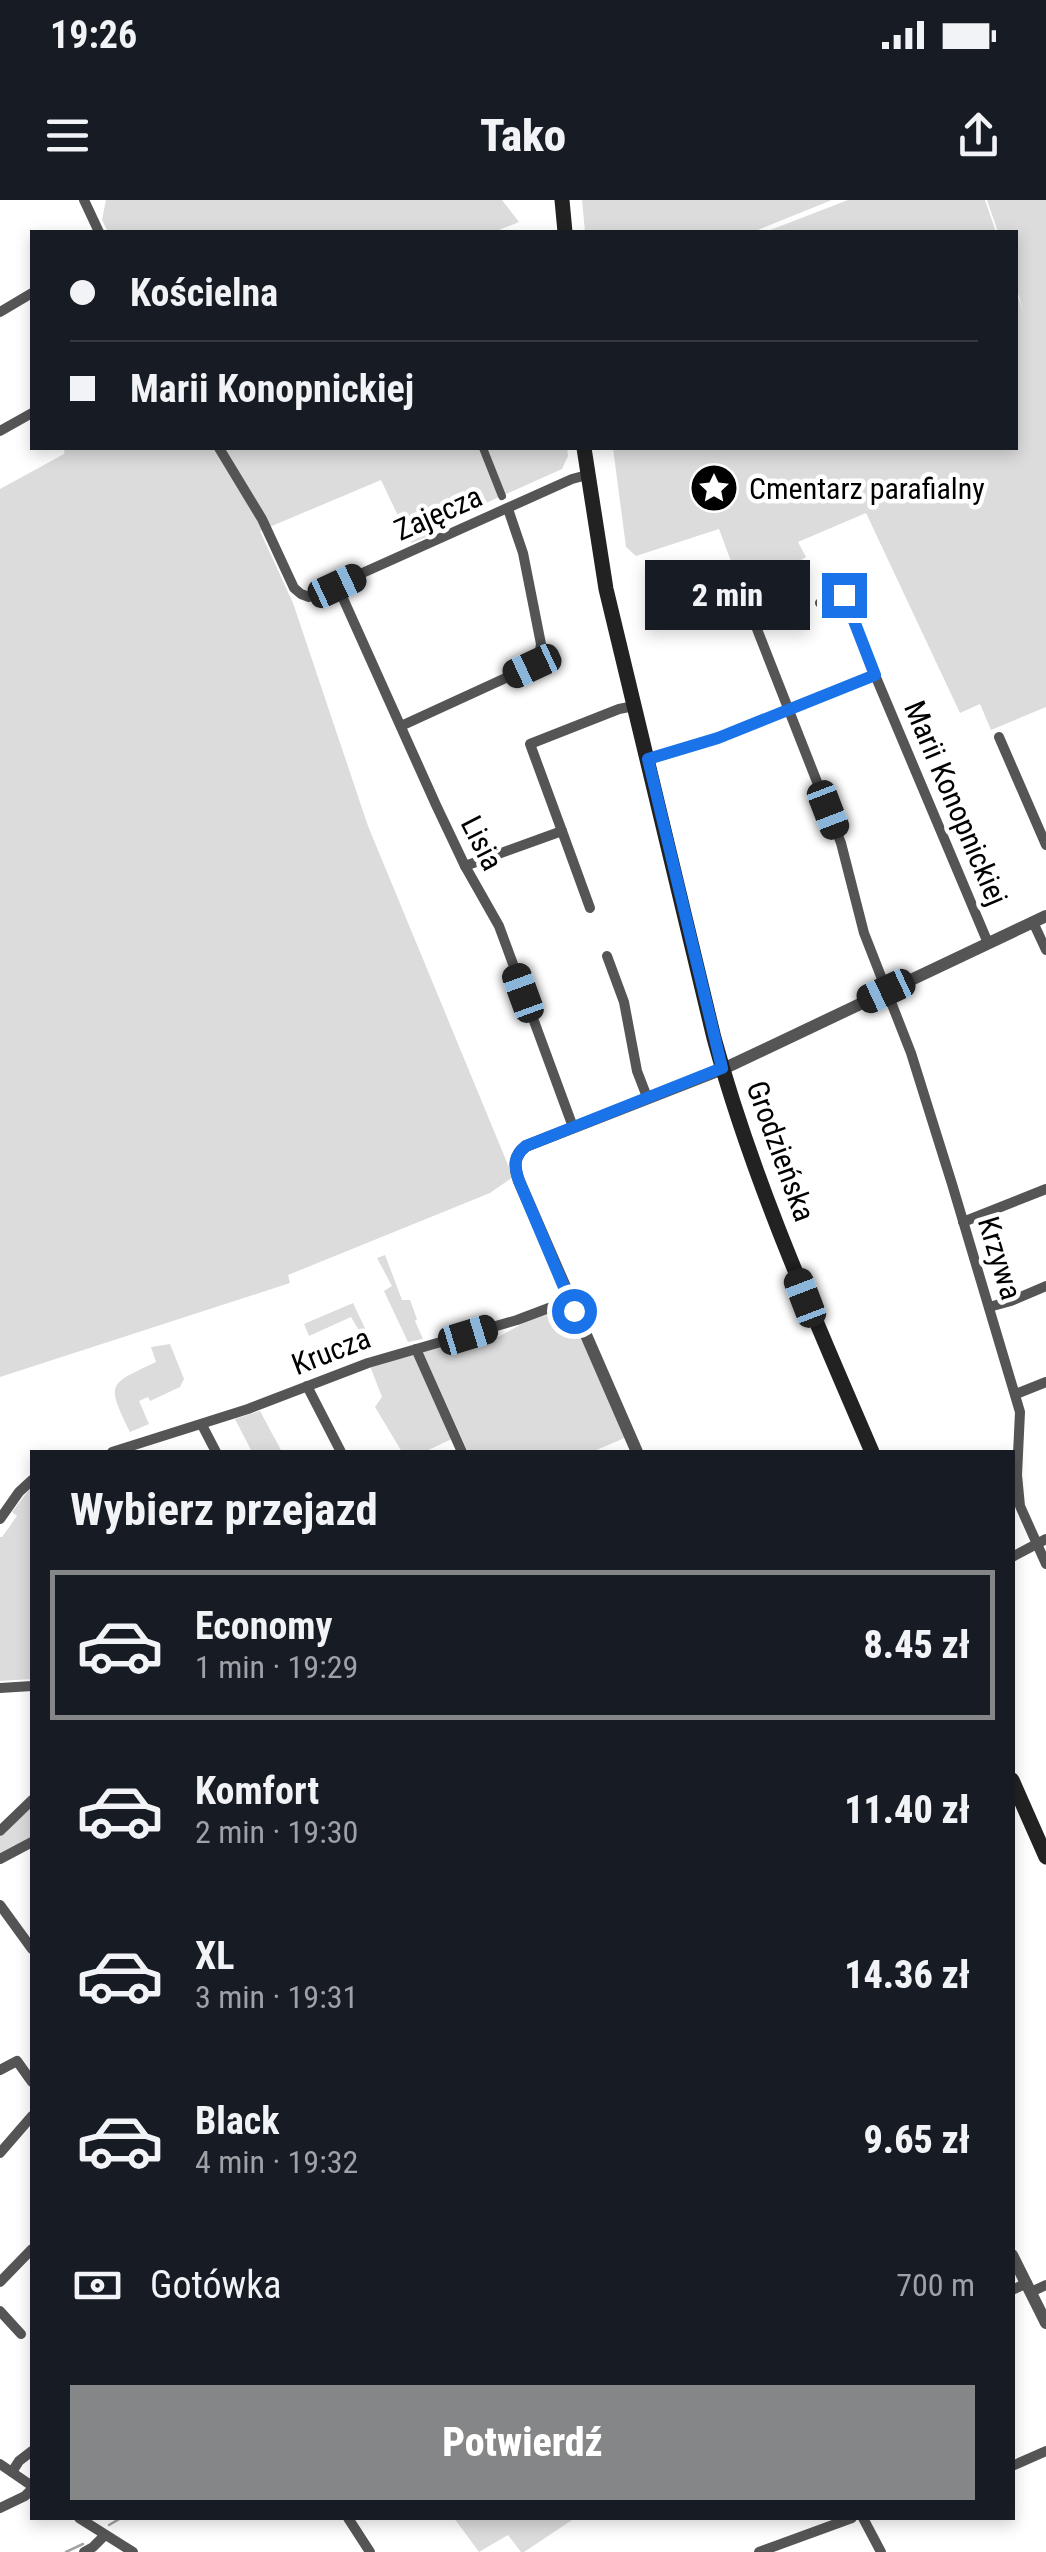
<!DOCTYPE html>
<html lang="pl">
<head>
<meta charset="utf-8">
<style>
	:root { --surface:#171b24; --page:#242831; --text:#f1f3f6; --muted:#9ea1a6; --line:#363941; --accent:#858687 }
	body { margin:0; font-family:"Roboto Condensed",sans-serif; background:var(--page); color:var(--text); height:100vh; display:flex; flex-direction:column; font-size:38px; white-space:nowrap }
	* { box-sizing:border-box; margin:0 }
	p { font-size:32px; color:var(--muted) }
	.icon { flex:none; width:55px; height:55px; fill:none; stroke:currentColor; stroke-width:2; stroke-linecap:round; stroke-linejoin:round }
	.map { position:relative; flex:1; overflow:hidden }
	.panel { position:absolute; left:30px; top:1250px; width:985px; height:1070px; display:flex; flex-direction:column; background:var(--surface); border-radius:0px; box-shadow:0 5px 15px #0003 }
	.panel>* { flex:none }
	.banner { position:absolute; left:30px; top:30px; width:988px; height:220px; border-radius:0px; box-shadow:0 5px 15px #0003; display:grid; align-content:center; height:220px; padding:0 40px; background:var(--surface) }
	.end { position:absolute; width:45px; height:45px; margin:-22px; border:12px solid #1a73e8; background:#fff; box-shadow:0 0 0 5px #fff }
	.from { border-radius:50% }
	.bubble { position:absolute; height:70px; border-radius:0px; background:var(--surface); box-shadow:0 5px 15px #0003; font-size:32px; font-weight:800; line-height:70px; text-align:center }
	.car { position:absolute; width:30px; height:60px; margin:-30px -15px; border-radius:12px; box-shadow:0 0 8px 2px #0007; background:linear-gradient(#222 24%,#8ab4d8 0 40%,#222 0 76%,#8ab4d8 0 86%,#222 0) }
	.banner b { display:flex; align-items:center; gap:35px; height:95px; font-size:38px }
	.banner b+b { border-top:2px solid var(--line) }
	.banner i { width:25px; height:25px; background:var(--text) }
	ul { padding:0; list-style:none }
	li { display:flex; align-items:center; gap:30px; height:150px; margin:0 20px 15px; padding:0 20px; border:5px solid transparent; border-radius:0px }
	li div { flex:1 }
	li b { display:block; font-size:38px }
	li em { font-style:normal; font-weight:800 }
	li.selected { border-color:var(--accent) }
	li>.icon { width:90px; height:90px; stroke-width:1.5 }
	h2 { padding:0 40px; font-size:45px; line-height:120px }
	.pay { display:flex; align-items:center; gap:25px; height:110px; padding:0 40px; font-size:38px }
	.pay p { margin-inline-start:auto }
	.button { display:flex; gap:20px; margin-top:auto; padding:20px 40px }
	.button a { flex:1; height:115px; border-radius:0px; background:var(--accent); color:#fff; font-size:40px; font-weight:800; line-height:115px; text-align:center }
	.status { display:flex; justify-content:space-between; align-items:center; height:70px; padding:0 50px; background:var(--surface); direction:ltr }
	.status svg { height:28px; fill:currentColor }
	header { display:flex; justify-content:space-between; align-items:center; height:130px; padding:0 40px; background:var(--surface); font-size:45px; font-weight:800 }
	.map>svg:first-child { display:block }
	.green { fill:#dcdcdc }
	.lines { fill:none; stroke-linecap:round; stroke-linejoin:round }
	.stream { stroke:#a3a3a3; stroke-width:2.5 }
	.pedestrian { stroke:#555; stroke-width:8 }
	.minor { stroke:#555; stroke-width:10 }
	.tertiary { stroke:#555; stroke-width:12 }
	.secondary { stroke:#222; stroke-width:15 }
	.route { stroke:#1a73e8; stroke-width:12 }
	.labels { text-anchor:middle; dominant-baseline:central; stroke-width:9; stroke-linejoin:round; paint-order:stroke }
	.poi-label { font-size:30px; fill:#000; stroke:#fff; text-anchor:start }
	.street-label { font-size:30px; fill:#000; stroke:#fff }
</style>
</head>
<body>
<div class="status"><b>19:26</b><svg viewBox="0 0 49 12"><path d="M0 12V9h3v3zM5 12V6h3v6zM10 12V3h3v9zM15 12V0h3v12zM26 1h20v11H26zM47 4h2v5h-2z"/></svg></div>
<header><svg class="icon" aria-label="menu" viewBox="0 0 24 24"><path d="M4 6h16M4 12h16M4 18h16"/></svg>Tako<svg class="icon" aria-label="share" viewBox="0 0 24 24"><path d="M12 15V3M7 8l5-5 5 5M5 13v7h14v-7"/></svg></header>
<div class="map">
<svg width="1046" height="2352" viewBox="0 0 1046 2352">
	<rect width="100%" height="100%" fill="#fff"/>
	<g class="green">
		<path d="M106,0H502L519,22L494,32H108L102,20Z"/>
		<path d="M582,0H832L753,32H585Z"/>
		<path d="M848,0H985L996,32H765Z"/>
		<path d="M987,0H1046V507L991,530L980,504L960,513L866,313L798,342L806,357L744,396L719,329L636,356L626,347L613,248H1015V89L1024,113L1015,84V32H998Z"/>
		<path d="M65,248H567L568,256L562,269L426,330L429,336L411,343L381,280L260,331L293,403L368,626L513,977L490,993L288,1075L290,1083L0,1177V289L64,254Z"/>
		<path d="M385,1055L402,1100H410L417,1119L415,1121L423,1139L408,1142L384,1091L392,1086L377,1058Z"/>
		<path d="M353,1103L372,1143L367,1144L351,1117L309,1136L304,1124Z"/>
		<path d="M572,1105L629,1236L592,1252H468L425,1157L416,1149L496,1138L555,1106Z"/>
		<path d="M170,1144L184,1179L180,1187L150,1201L148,1197L139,1201L149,1224L130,1232C106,1182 108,1185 156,1162L151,1147Z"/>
		<path d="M414,1155L456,1237L424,1252H402L375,1207L382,1197L370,1166Z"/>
		<path d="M260,1211L282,1252H252L235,1219Z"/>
		<path d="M32,1286V1479L0,1481V1337H2L17,1316L12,1312Z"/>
		<path d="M32,1605V1640L0,1656V1637Z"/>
		<path d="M454,2318H575L524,2352H521L508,2335L479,2352Z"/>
	</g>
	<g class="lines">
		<g class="stream">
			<path d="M109,2325L121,2318"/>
			<path d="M66,2352L83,2344"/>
		</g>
		<path class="pedestrian" d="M483,248L502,296"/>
		<g class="minor">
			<path d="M84,0L99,32"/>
			<path d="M0,112L32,93"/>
			<path d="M0,231L32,213"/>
			<path d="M219,248L262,319L294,388L301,394L309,397L572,279L587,275"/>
			<path d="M337,385L436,605L465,666L499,726L573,927"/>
			<path d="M744,396L841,643L864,733L911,853L952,984L1020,1212L1017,1275L1020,1306L1046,1364"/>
			<path d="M820,403L844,395L875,475L988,743"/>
			<path d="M401,526L532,466L539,456L541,444L523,353L508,309"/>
			<path d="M999,537L1046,645"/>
			<path d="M648,559L718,538L875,475"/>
			<path d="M562,631L590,708"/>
			<path d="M465,666L562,631L530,544L619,509L634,506"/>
			<path d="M1033,722L1046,750"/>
			<path d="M607,756L624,802L637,871L647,897"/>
			<path d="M963,1022L1046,989"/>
			<path d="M989,1107L1011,1101L1046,1086"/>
			<path d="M416,1149L462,1252"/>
			<path d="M307,1186L341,1252"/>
			<path d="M1016,1194L1046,1182"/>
			<path d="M202,1225L216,1252"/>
			<path d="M112,1252L248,1209L368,1163L517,1120L570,1100"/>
			<path d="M0,1319L19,1292L32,1280"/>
			<path d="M1012,1357L1046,1339"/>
			<path d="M0,1488L32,1486"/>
			<path d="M0,1631L32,1600"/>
			<path d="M0,1659L32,1642"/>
			<path d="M0,1705L32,1749"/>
			<path d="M0,1870L17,1861L32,1882"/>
			<path d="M0,1953L32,1916"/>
			<path d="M0,2082L32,2049"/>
			<path d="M1012,2090L1027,2083"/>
			<path d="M1031,2092L1046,2085"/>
			<path d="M0,2111L21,2134"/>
			<path d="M0,2264L32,2286"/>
			<path d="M1012,2266L1046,2251"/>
			<path d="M12,2272L19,2261L32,2251"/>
			<path d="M0,2308L25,2296L32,2289"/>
			<path d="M79,2318L133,2352"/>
			<path d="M348,2318L370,2352"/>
			<path d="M863,2318L881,2352"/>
			<path d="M84,2352L93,2347L105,2335"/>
			<path d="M759,2352L852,2318"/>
		</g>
		<g class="tertiary">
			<path d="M637,1252L519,981C514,967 513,956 526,946L723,869L1046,716"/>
			<path d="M1012,2055L1046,2123"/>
		</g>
		<g class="secondary">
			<path d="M562,0L565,32"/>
			<path d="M584,248L606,389L714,838C753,981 814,1117 872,1252"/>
			<path d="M1012,1580L1046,1657"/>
		</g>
	</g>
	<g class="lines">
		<path class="route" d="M574,1111L519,981C514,966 513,956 526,946L722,868L648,559L718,538L875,475L844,395"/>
	</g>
	<defs>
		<g id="sight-disc" transform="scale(2.5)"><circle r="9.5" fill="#000" stroke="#fff"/><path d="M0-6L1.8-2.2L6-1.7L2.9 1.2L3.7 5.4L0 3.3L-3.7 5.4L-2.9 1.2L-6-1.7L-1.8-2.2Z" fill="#fff"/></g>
	</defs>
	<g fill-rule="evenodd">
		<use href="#sight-disc" x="714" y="288"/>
	</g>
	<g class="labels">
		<g class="poi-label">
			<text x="749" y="288">Cmentarz parafialny</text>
		</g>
		<g class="street-label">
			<text transform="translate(438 313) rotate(-24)">Zajęcza</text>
			<text transform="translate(956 603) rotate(67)">Marii Konopnickiej</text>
			<text transform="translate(482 643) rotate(63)">Lisia</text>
			<text transform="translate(781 951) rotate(70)">Grodzieńska</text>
			<text transform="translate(1000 1058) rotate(73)">Krzywa</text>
			<text transform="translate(331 1151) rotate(-21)">Krucza</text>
		</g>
	</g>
</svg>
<i class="end from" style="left:574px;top:1111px"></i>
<i class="end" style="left:844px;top:395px"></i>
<div class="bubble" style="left:645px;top:360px;width:165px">2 min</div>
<i class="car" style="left:337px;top:386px;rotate:65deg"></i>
<i class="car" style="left:532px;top:466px;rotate:245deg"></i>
<i class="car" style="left:828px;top:610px;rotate:159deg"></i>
<i class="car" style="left:886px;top:791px;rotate:245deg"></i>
<i class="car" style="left:523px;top:793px;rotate:340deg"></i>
<i class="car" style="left:805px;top:1098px;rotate:339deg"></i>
<i class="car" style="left:468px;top:1135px;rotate:73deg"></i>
<div class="banner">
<b><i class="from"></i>Kościelna</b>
<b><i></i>Marii Konopnickiej</b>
</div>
<section class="panel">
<h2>Wybierz przejazd</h2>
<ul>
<li class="selected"><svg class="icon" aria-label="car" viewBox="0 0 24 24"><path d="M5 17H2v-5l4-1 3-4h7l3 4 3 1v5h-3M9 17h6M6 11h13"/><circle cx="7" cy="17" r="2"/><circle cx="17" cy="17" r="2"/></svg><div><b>Economy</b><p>1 min · 19:29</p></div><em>8.45 zł</em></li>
<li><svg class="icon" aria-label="car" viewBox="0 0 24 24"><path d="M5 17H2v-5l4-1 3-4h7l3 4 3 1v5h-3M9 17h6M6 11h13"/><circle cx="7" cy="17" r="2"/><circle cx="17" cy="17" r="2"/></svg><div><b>Komfort</b><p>2 min · 19:30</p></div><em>11.40 zł</em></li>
<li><svg class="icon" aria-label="car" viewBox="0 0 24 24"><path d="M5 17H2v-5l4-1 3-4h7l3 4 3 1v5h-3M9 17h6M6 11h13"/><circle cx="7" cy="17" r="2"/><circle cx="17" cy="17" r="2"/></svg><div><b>XL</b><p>3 min · 19:31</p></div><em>14.36 zł</em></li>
<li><svg class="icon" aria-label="car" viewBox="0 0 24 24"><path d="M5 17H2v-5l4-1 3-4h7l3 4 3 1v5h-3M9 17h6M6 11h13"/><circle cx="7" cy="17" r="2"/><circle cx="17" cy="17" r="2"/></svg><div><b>Black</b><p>4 min · 19:32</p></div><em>9.65 zł</em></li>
</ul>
<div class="pay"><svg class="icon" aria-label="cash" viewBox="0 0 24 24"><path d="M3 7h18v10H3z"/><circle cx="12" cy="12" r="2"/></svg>Gotówka<p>700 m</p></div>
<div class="button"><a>Potwierdź</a></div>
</section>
</div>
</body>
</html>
